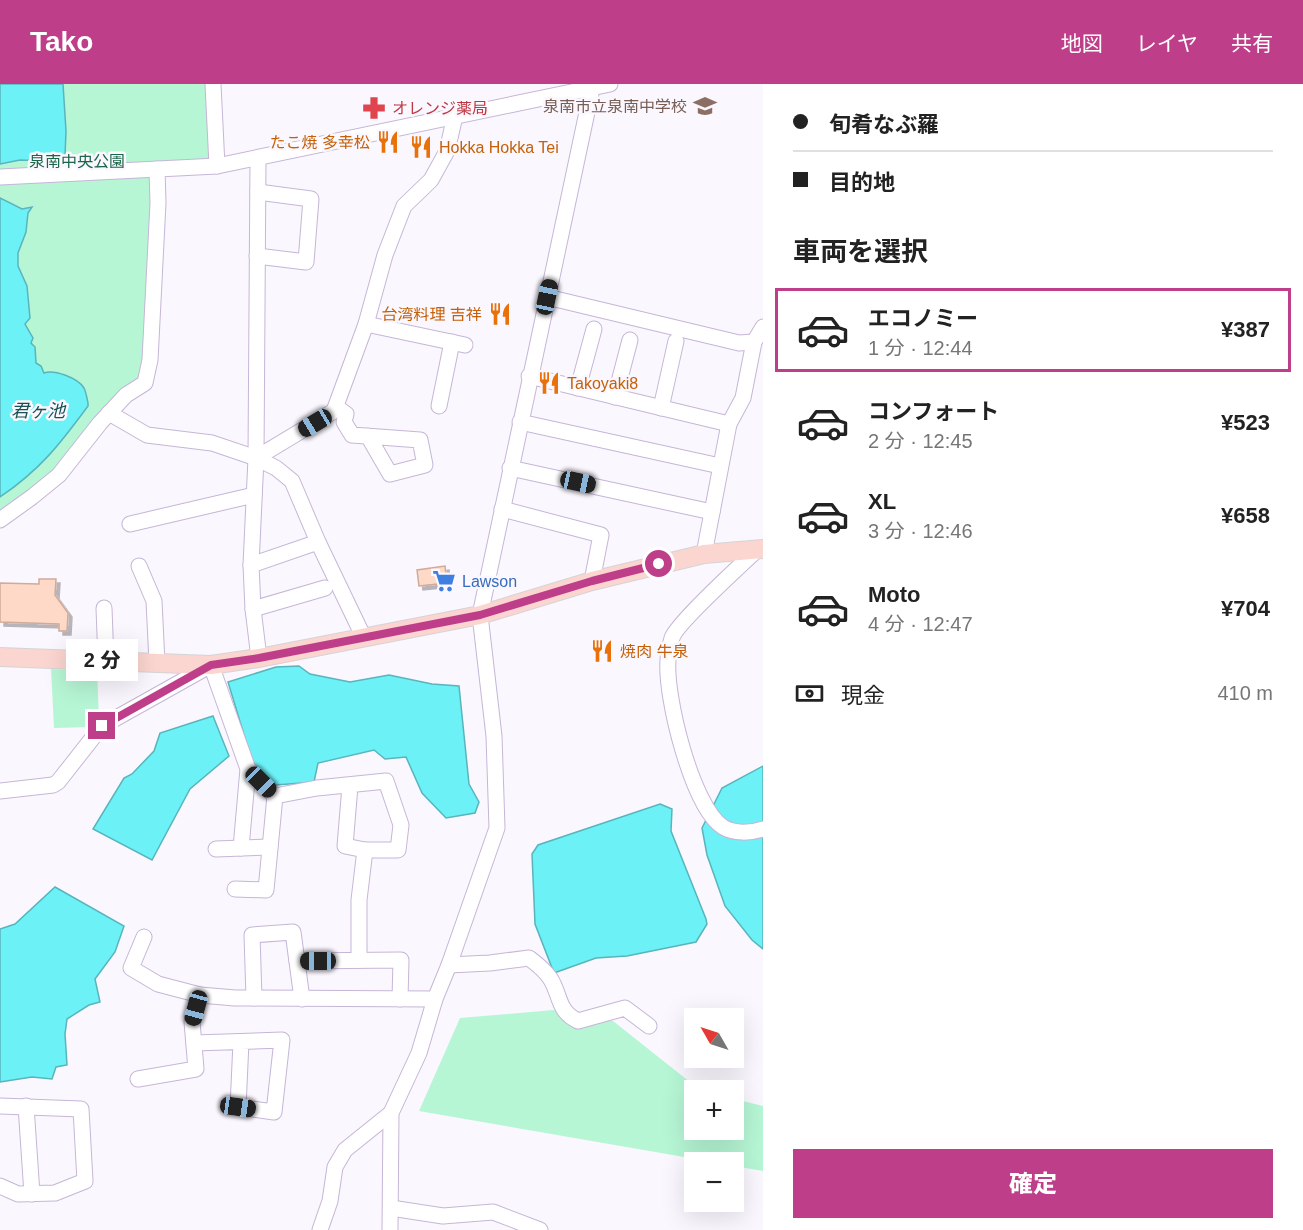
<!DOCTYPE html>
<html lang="ja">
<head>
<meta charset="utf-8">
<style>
	:root { --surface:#fff; --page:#f2f2f2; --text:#222; --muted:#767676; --line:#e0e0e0; --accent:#bf3e89 }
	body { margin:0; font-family:Arial,"Noto Sans JP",sans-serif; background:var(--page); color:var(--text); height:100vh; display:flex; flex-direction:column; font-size:22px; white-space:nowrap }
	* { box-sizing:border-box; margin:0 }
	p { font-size:20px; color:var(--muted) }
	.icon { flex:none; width:33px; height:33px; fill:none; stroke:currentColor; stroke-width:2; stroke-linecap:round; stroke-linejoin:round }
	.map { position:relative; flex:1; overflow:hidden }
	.details { display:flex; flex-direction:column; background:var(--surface); width:540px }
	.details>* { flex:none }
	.banner { display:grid; align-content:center; height:132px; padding:0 30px; background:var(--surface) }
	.needle { width:39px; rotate:309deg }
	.controls { position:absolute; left:684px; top:924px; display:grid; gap:12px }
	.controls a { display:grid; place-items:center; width:60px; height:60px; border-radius:0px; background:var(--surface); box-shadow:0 6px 24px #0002; font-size:30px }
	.end { position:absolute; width:27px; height:27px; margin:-14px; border:8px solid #bf3e89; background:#fff; box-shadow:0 0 0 3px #fff }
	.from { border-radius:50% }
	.bubble { position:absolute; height:42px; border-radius:0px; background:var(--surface); box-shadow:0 6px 24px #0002; font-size:20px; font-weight:800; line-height:42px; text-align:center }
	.car { position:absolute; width:18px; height:36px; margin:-18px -9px; border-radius:8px; box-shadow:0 0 4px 2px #0007; background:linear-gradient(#222 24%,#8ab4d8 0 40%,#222 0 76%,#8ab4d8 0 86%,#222 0) }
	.banner b { display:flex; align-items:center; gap:21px; height:57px; font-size:22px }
	.banner b+b { border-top:2px solid var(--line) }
	.banner i { width:15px; height:15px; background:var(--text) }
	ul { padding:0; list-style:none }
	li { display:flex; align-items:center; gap:18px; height:84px; margin:0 12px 9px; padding:0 18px; border:3px solid transparent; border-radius:0px }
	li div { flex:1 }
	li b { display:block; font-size:22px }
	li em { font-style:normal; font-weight:800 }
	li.selected { border-color:var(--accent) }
	li>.icon { width:54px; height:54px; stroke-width:1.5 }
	h2 { padding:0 30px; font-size:27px; line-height:72px }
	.pay { display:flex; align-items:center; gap:15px; height:66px; padding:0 30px; font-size:22px }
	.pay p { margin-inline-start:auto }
	.cta { display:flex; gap:12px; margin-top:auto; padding:12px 30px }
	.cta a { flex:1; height:69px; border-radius:0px; background:var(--accent); color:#fff; font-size:24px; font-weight:800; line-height:69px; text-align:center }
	header { display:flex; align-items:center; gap:36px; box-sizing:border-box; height:84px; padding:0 30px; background:var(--accent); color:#fff }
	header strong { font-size:28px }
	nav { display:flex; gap:33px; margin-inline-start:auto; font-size:21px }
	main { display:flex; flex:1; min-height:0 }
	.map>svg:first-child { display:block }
	.green { fill:#b6f6d5 }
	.water { fill:#6cf1f7; stroke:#59b4bc; stroke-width:1.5 }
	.building { fill:#ffd9c7; stroke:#cfab9a; stroke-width:1.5; filter:url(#shadow) }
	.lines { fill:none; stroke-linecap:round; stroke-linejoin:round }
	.minor-casing { stroke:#c6b6d7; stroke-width:17 }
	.major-casing { stroke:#d5d4d6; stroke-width:20 }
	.minor { stroke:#fff; stroke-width:15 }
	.major { stroke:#fbd5d0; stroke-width:18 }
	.route { stroke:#bf3e89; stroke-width:8 }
	.labels { text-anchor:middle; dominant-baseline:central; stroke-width:5; stroke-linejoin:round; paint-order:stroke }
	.education-label { font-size:16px; fill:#785e54; stroke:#faf7fe; text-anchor:end }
	.health-label { font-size:16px; fill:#be3a42; stroke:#faf7fe; text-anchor:start }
	.food-label { font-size:16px; fill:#c56008; stroke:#faf7fe; text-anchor:start }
	.park-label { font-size:16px; fill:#1b6648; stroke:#faf7fe }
	.shop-label { font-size:16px; fill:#366cbe; stroke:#faf7fe; text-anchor:start }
	.water-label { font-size:18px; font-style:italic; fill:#175154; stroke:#faf7fe }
</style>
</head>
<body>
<header>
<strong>Tako</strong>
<nav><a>地図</a><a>レイヤ</a><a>共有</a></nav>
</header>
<main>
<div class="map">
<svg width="763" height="1146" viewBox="0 0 763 1146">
	<defs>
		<filter id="shadow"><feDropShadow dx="4" dy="4" stdDeviation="0" flood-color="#0004"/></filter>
	</defs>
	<rect width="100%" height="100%" fill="#faf7fe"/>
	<g class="green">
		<path d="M0,0H208L213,76L155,81L144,288L66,381L0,434Z"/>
		<path d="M51,585L97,587L99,634L91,643L54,644Z"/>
		<path d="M565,925L613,937L700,1006H694V1046H734V1015L763,1022V1087L734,1082V1078H713L419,1027L460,934Z"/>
	</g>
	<g class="water">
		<path d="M0,0H63L66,47L65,72L43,77L20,76L0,80Z"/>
		<path d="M0,114L22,125L32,123L28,129L26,148L18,169V182L27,202L30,234L25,240L33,254L31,259L35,263L36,279L41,282L44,289C54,285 78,294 84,304C86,308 87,314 88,319V322C60,360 40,386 0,413Z"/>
		<path d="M299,582L310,590L350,598L389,591L432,600L459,602L469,700L479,718L475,729L446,734L422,709L406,673L385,675L374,666L318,679L314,698L276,701L255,687L228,598L276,583Z"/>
		<path d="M213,632L229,672L190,705L152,776L93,745L124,694L132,690L154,667L160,649Z"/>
		<path d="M763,682V865L752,856L725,822L707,771L702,744L722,704Z"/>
		<path d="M660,720L672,725L671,747L706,835L707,840L696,858L627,872L596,874L554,889L535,840L532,770L538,761Z"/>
		<path d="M55,803L124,842L115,868L95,895L100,918L89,921L67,935L65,950L67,981L56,983L52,995L32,993L0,998V845L15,840Z"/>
	</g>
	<g class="building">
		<path d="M445,482L447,499L419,502L417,486Z"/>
		<path d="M39,495H56L55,511L68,529L67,547H59V540L0,538V499L39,500Z"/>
	</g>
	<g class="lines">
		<g class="minor-casing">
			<g id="minor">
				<path d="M213,0L217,82"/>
				<path d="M258,75L256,374L251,481L253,525L259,574"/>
				<path d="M0,93L217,82L610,0"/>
				<path d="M257,172L306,178L311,115L258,108"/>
				<path d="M547,213L739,259L754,258"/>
				<path d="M366,240L465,261"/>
				<path d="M529,292L729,340"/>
				<path d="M578,304L594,245"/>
				<path d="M615,313L630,256"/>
				<path d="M439,322L452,258"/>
				<path d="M336,323L346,330L344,338L352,351L420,356L425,381L390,390L368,352"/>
				<path d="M661,324L676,257"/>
				<path d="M109,329L147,351L212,359L256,374L276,384L292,397L318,458L364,554"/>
				<path d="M520,338L720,382"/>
				<path d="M256,374L334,327L366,240L385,171L404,122L431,96L447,67L455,32"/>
				<path d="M510,384L712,428"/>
				<path d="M502,425L601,451L592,497"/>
				<path d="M0,436L32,413L59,391L100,339L126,311L145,299L150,276L158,119L157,85"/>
				<path d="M130,440L254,411"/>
				<path d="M758,465C743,479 676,540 672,554C670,561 668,569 668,577C665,612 692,723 723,743C734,750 751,749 763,745"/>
				<path d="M704,470L729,340L743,314L754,258L763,243"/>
				<path d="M251,481L318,458"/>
				<path d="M139,482L154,517L157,579"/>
				<path d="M104,524L106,578"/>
				<path d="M253,525L325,504"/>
				<path d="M0,707L53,701L58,698L102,642L211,581L248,685L275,712L317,704L386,697L401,741L398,766H365L345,762L350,702"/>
				<path d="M241,764L248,685"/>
				<path d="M216,765L270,763"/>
				<path d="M235,805L266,806L275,712"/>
				<path d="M144,853L131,884L158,900L200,911L235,914L435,915"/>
				<path d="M359,876V816L365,766"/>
				<path d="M297,877L401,876L400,915"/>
				<path d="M449,881L490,879L529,874C537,880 544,885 550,894C561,911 557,927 578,937L625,924L649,942"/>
				<path d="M254,914L252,851L293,848L302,915"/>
				<path d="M194,959L282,956L274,1028L238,1023L241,958"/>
				<path d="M138,995L196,985L192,938L200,911"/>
				<path d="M0,1022L81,1025L85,1097L55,1109L18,1110L0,1102"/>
				<path d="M26,1022L32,1110"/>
				<path d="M391,1124L443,1132L493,1128L540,1146"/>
				<path d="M320,1146L330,1117L335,1083L345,1066L391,1029"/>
				<path d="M390,1146L391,1029L419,969L435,915L449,881L497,744L494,652L480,531L593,0"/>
			</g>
		</g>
		<g class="major-casing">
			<path id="major" d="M0,573L211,581L259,574L480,531L592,497L704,470L763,465"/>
		</g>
		<use href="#minor" class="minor"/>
		<use href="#major" class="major"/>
	</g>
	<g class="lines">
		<path class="route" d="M102,642L211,581L259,574L480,531L592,497L659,480"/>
	</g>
	<defs>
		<g id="school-bare" transform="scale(1.8)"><path d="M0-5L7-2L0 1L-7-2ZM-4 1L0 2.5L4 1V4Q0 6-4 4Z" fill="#8d6e63" stroke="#faf7fe" stroke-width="2.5" paint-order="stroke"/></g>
		<g id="pharmacy-bare" transform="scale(1.8)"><path d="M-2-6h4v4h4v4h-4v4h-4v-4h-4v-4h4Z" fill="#e0444e" stroke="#faf7fe" stroke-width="2.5" paint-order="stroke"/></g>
		<g id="restaurant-bare" transform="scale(1.8)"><path d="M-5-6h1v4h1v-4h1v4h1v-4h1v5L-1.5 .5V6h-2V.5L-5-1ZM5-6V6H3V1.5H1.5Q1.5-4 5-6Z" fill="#e8710a" stroke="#faf7fe" stroke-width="2.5" paint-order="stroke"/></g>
		<g id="supermarket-bare" transform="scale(1.8)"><path d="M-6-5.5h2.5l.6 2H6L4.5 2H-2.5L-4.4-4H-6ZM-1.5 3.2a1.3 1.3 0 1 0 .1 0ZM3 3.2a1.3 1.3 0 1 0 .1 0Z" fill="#3f7fe0" stroke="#faf7fe" stroke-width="2.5" paint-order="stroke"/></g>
	</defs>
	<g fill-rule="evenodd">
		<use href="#school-bare" x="705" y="22"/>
		<use href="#pharmacy-bare" x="374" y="24"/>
		<use href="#restaurant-bare" x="388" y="58"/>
		<use href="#restaurant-bare" x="421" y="63"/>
		<use href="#restaurant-bare" x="500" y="230"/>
		<use href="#restaurant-bare" x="549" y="299"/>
		<use href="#supermarket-bare" x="444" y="497"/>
		<use href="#restaurant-bare" x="602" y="567"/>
	</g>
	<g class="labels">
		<g class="education-label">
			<text x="687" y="22">泉南市立泉南中学校</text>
		</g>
		<g class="health-label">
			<text x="392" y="24">オレンジ薬局</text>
		</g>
		<g class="food-label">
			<text x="370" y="58" text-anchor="end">たこ焼 多幸松</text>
			<text x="439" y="63">Hokka Hokka Tei</text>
			<text x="482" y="230" text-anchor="end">台湾料理 吉祥</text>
			<text x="567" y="299">Takoyaki8</text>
			<text x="620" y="567">焼肉 牛泉</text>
		</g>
		<g class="park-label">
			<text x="77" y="77">泉南中央公園</text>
		</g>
		<g class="shop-label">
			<text x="462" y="497">Lawson</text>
		</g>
		<g class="water-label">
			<text x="38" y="327">君ヶ池</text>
		</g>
	</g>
</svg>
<div class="controls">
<a><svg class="needle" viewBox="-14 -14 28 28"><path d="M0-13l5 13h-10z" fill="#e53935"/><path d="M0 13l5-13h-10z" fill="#767676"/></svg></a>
<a>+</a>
<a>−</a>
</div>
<i class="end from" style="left:659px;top:480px"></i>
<i class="end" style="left:102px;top:642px"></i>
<div class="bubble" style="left:66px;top:555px;width:72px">2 分</div>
<i class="car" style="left:547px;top:213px;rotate:12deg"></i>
<i class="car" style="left:315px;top:339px;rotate:239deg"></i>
<i class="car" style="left:578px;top:398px;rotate:102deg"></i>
<i class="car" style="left:261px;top:698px;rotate:135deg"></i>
<i class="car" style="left:318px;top:877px;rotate:270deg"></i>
<i class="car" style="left:196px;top:924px;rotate:195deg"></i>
<i class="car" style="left:238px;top:1023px;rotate:98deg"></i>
</div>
<section class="details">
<div class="banner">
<b><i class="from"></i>旬肴なぶ羅</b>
<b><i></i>目的地</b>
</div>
<h2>車両を選択</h2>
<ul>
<li class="selected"><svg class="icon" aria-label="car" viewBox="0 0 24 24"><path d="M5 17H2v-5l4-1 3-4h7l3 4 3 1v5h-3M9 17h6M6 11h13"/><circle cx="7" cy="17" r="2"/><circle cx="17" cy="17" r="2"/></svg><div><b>エコノミー</b><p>1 分 · 12:44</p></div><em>¥387</em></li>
<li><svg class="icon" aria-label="car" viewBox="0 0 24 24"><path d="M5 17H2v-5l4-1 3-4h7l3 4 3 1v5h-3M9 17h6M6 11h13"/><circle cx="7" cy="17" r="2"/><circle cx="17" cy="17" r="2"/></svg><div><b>コンフォート</b><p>2 分 · 12:45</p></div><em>¥523</em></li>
<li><svg class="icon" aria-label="car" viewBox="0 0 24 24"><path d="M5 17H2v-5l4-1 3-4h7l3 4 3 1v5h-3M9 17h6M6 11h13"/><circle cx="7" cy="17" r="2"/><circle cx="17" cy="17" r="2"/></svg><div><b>XL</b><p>3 分 · 12:46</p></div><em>¥658</em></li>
<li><svg class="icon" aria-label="car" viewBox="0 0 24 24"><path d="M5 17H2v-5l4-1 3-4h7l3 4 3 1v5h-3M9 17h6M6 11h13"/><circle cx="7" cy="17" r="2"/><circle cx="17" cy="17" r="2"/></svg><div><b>Moto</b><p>4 分 · 12:47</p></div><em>¥704</em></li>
</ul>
<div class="pay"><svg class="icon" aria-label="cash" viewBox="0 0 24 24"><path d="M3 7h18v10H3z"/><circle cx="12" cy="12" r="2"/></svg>現金<p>410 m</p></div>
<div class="cta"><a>確定</a></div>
</section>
</main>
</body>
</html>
